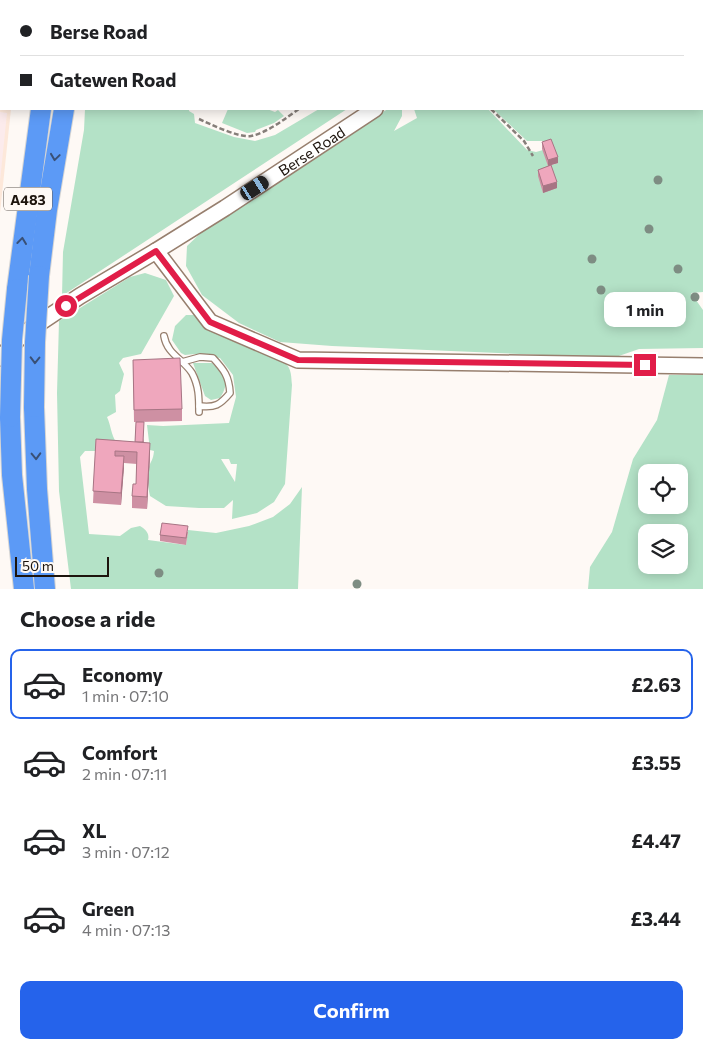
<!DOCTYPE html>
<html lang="en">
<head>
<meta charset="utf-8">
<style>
	:root { --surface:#fff; --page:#f2f2f2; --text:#202124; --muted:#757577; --line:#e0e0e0; --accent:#2563eb }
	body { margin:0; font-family:Commissioner,sans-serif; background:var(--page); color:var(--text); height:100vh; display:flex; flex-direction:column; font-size:19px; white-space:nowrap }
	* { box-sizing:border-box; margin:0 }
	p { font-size:16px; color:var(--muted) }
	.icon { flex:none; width:28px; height:28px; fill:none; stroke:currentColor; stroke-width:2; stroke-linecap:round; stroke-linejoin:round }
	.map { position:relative; height:589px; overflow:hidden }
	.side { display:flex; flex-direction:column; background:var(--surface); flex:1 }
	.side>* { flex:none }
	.top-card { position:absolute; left:0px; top:0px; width:704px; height:110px; box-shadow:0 2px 12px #0003; display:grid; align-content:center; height:110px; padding:0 20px; background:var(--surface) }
	.fabs { position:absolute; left:638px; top:464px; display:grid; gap:10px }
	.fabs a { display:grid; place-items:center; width:50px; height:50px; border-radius:10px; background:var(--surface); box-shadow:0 2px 12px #0003; font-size:25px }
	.scale { position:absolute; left:15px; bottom:12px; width:94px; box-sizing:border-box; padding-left:5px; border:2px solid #1d140d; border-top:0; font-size:14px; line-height:18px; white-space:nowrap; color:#1d140d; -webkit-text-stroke:4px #fef9f5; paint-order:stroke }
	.end { position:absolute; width:22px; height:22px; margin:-11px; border:6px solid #e11d48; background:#fff; box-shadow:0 0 0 2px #fff }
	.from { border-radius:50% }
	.bubble { position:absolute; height:35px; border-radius:10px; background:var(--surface); box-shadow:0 2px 12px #0003; font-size:16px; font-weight:700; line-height:35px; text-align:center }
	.car { position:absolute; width:15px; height:30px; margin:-15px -8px; border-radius:6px; box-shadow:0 0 4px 1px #0007; background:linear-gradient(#222 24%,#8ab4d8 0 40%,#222 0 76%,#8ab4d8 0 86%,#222 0) }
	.top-card b { display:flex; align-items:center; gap:18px; height:48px; font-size:19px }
	.top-card b+b { border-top:1px solid var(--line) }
	.top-card i { width:12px; height:12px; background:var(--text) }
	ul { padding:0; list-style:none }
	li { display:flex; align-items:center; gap:15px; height:70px; margin:0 10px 8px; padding:0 10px; border:2px solid transparent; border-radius:10px }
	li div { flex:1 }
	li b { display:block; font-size:19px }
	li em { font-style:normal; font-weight:700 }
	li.active { border-color:var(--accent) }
	li>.icon { width:45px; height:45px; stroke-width:1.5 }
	h2 { padding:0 20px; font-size:22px; line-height:60px }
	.cta { display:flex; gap:10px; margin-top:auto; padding:10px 20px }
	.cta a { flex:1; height:58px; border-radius:10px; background:var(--accent); color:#fff; font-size:20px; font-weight:700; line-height:58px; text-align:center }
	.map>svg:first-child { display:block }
	.built { fill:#fde8da }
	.medical { fill:#fcebec }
	.green { fill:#b4e2c7; fill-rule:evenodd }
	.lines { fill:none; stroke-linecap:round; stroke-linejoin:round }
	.lane-casing { stroke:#977f6e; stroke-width:8 }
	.secondary-casing { stroke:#977f6e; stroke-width:18 }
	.highway-casing { stroke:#d6d5d3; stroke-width:22 }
	.path { stroke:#867e79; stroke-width:2.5; stroke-dasharray:5 2.5; stroke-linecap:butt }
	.lane { stroke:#fff; stroke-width:5.5 }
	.secondary { stroke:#fff; stroke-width:15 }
	.highway { stroke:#5c9af6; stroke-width:20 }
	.highway-bridge-casing { stroke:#d6d5d3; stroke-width:22; stroke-linecap:butt }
	.highway-bridge { stroke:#5c9af6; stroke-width:20 }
	.tree { fill:#7e8d83 }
	.wall { fill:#ce90a3 }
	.shaded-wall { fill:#a77584 }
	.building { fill:#efa7bd; stroke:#a77584 }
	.oneway { stroke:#395076 }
	.route { stroke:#e11d48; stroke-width:6 }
	.labels { text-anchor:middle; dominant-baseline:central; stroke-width:5; stroke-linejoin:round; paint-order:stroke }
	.shield { fill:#fef9f5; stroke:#605953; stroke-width:1 }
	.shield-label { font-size:14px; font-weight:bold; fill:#1d140d }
	.street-label { font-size:15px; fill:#1d140d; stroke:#fef9f5 }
</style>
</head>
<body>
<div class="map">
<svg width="703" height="589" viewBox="0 0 703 589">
	<rect width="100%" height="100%" fill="#fef9f5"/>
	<path class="built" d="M0,0H36L1,1V109H11L0,213Z"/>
	<path class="medical" d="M0,112L7,113L0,181Z"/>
	<g class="green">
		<path d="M106,0H498L499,1H105Z"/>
		<path d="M562,0H692L693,1H560Z"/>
		<path d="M703,9V292L691,293L703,310V348L639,349L613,358L332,346L280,342L239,323L202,295L186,266L187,246L207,227L360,125L388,109H402V116L394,131L417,118L414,109H488L527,150L536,152L543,150L549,166L558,163L547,141H527L493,109H702Z"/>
		<path d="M85,109H189V111L194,114L195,123L234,137L255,141L275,135L319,109H347L62,296L63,252L84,130Z"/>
		<path d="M228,109H267L275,112L278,110L284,116L274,123L256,130L255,132L247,133L222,123Z"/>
		<path d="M145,273L166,280L174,296L141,354L123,358L119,363L124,374L120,391L115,395L116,412L107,417C111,426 111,434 116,442L96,451H85L80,457L89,534L120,536L131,528L140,526C145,529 150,533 148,540L186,545L188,530L216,533L249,526L273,517L290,504L302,487L298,589H71L59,491L57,393L59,321L130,277Z"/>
		<path d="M186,315H200C211,326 223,336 237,343C252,351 271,352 285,363C292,369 291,377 292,385L285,484L274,502L257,513L232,519L233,500L224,508H199L166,506L150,496C148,488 147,475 149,467C151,460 153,461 154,451L150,450L147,425L163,426L229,423L236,397L233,375L220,358L195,354L185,355L181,353L172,340L175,326ZM221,459H229L231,464H237L235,482Z"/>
		<path d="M193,363H212C224,376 231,381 220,398L211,400L205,396Z"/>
		<path d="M669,375H703V589H588L590,567L612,532L633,459L657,420ZM646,472H679V505H646ZM646,532H679V565H646Z"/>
	</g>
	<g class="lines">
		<g class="lane-casing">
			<g id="lane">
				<path d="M164,336C167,354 183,359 192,373C199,386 199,398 199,412"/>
				<path d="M182,362L200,357L213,358C224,370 229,376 230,393C220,405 215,408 199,406"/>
			</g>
		</g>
		<g class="secondary-casing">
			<g id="secondary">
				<path d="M539,1L541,0"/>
				<path d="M156,251L210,322L298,360L703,366"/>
				<path id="s1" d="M0,358L23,334L80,296L156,251L225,208L375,109"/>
			</g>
		</g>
		<g class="highway-casing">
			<g id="highway">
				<path d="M65,1V0"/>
				<path d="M87,1L88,0"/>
				<path d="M39,276L47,210L64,109"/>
				<path d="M17,289L41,109"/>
				<path d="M34,407L37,489L45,589"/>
				<path d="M10,417L12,475L24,589"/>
			</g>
		</g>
		<g class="path">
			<path d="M491,109L524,141L533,156"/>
			<path d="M199,119C210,124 239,138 251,136C267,133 286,118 299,109"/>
		</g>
		<use href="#lane" class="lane"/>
		<use href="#secondary" class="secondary"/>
		<use href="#highway" class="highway"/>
		<g class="highway-bridge-casing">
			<g id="highway-bridge">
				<path d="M34,407L35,342L39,276"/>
				<path d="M10,417L12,340L17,289"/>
			</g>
		</g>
		<use href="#highway-bridge" class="highway-bridge"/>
	</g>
	<g class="tree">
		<circle cx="658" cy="180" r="4.5"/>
		<circle cx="649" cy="229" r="4.5"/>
		<circle cx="592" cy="259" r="4.5"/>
		<circle cx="678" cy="269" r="4.5"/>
		<circle cx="601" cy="290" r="4.5"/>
		<circle cx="695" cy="297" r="4.5"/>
		<circle cx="610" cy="315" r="4.5"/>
		<circle cx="159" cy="573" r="4.5"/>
		<circle cx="357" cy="584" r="4.5"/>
	</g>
	<g class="wall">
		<path d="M542,142L558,163L551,165L557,188L543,193L538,176V170L548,166L542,149Z"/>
		<path d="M133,360L182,409V421L139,422L144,442L150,454L147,509L132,508V496L136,484L137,464L124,463L121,505L93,503L96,439L135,442L136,422H134Z"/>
		<path d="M188,532L186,545L160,541V535Z"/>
	</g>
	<g class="shaded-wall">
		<path d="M558,157V163L548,166V160Z"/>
		<path d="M557,182V188L543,193V186Z"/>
		<path d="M150,443V454L147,509V497Z"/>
		<path d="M124,456V468L121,505V493Z"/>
	</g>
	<g class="building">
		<path d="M551,139L558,157L548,160L542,142Z"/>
		<path d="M551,165L557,182L543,186L538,170Z"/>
		<path d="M180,358L182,409L134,410L133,360Z"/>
		<path d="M136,422H144L143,442H135Z"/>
		<path d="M96,439L150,443L147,497L132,496L133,484H136L137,452L115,451V456H124L121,493L93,491Z"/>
		<path d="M162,523L188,526L186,538L160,535Z"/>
	</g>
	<defs><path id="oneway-chevron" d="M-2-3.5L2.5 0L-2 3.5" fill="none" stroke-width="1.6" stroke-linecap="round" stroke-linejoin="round" transform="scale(1.25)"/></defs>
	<g class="oneway">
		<use href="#oneway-chevron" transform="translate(55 157) rotate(98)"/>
		<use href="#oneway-chevron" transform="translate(22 241) rotate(-83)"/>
		<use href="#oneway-chevron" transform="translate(35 360) rotate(91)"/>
		<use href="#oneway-chevron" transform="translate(36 456) rotate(88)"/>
	</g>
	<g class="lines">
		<path class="route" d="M66,306L156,251L210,322L298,360L645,365"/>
	</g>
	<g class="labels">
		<rect class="shield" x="4" y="187.5" width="48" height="23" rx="4"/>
		<g class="shield-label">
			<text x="28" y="199">A483</text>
		</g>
		<g class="street-label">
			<text stroke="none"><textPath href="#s1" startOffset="375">Berse Road</textPath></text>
		</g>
	</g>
</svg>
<div class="fabs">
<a><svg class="icon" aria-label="locate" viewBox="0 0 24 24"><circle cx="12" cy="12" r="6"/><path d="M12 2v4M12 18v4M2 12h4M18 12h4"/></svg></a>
<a><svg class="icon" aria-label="layers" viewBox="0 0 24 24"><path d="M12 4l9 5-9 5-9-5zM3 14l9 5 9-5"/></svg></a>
</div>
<div class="scale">50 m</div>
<i class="end from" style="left:66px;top:306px"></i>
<i class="end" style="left:645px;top:365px"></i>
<div class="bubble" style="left:604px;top:292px;width:82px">1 min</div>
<i class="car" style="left:255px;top:188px;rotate:57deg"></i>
<div class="top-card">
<b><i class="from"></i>Berse Road</b>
<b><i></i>Gatewen Road</b>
</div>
</div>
<section class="side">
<h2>Choose a ride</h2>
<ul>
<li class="active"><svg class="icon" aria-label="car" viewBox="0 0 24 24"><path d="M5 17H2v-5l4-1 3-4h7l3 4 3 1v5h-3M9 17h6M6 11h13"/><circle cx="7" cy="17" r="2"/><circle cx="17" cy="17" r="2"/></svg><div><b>Economy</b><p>1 min · 07:10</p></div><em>£2.63</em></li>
<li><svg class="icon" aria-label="car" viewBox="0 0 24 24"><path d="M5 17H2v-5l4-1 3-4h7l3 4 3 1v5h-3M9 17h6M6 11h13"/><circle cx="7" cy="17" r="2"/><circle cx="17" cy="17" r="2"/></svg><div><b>Comfort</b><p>2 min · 07:11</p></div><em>£3.55</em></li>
<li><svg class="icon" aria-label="car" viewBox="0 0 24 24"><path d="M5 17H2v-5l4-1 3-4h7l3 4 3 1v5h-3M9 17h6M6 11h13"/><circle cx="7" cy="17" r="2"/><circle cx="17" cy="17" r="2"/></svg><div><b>XL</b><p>3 min · 07:12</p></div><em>£4.47</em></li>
<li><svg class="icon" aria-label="car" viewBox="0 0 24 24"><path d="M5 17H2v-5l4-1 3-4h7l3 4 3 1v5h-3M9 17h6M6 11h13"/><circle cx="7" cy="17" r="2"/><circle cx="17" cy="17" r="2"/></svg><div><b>Green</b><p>4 min · 07:13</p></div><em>£3.44</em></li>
</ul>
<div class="cta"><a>Confirm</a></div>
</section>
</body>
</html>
